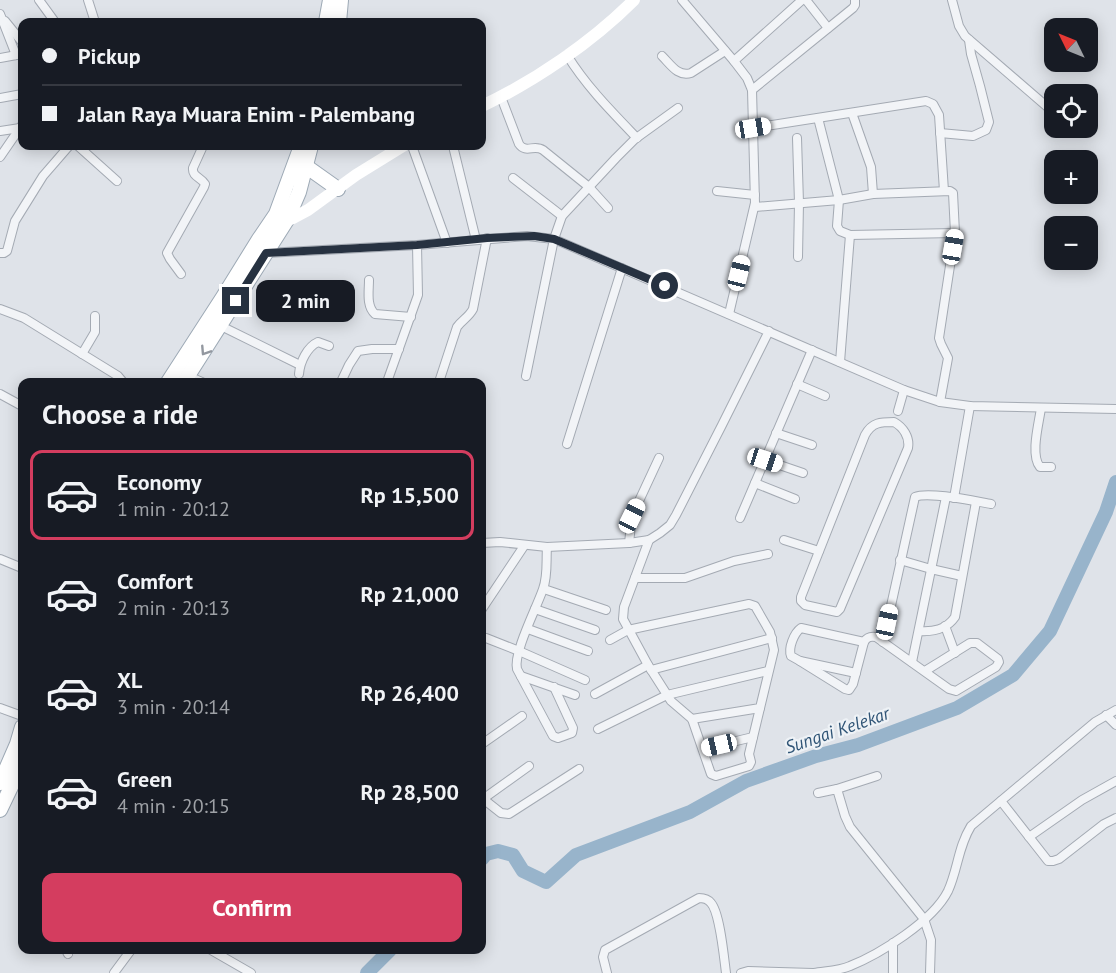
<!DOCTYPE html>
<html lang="en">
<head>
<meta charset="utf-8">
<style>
	:root { --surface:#171b24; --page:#20242c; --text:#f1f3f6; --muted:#9ea1a6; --line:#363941; --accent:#d43d5f }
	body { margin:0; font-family:"PT Sans",sans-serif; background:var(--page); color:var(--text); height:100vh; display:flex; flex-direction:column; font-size:22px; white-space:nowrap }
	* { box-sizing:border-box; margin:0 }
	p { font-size:20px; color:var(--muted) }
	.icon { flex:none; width:33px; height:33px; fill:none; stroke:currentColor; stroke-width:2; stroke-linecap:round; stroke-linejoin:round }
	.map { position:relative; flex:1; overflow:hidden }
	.side { position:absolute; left:18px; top:378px; width:468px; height:576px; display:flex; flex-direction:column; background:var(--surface); border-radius:12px; box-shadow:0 3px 15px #0003 }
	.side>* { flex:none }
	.hud { position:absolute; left:18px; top:18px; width:468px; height:132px; border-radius:12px; box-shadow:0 3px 15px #0003; display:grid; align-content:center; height:132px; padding:0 24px; background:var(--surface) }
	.needle { width:39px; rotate:313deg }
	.fabs { position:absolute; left:1044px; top:18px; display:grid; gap:12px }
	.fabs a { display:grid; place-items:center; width:54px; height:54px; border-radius:12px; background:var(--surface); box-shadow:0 3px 15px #0003; font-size:30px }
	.end { position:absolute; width:27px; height:27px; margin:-14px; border:8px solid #273241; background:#fff; box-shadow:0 0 0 3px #fff }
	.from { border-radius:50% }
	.bubble { position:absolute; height:42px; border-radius:12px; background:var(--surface); box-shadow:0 3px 15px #0003; font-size:20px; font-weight:800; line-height:42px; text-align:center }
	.car { position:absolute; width:18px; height:36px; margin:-18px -9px; border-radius:8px; box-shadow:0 0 4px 2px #0007; background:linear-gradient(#fff 24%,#345 0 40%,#fff 0 76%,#345 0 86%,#fff 0) }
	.hud b { display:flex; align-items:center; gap:21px; height:57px; font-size:22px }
	.hud b+b { border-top:2px solid var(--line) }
	.hud i { width:15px; height:15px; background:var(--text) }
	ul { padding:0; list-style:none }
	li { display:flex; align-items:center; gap:18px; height:90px; margin:0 12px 9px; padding:0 12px; border:3px solid transparent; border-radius:12px }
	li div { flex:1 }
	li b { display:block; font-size:22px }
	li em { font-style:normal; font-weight:800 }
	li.active { border-color:var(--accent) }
	li>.icon { width:54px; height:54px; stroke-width:1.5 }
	h2 { padding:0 24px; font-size:27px; line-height:72px }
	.cta { display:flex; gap:12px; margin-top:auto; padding:12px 24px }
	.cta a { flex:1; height:69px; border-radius:12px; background:var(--accent); color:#fff; font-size:24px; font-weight:800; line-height:69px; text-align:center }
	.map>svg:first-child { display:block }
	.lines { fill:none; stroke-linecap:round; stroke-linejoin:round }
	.river { stroke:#98b4cb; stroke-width:14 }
	.street-casing { stroke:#a4aab3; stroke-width:10 }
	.primary-casing { stroke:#9da9b5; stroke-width:16 }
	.street { stroke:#f2f4f7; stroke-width:8 }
	.secondary { stroke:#fff; stroke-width:12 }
	.primary { stroke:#fff; stroke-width:14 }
	.oneway { stroke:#9398a0 }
	.route { stroke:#273241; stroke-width:8 }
	.labels { text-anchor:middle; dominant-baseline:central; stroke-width:4.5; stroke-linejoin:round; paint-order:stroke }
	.water-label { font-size:18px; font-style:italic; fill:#2f5476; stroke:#eef2f6 }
</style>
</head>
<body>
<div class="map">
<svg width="1116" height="973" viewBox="0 0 1116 973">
	<rect width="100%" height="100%" fill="#dfe3e9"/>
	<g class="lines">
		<g class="river">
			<path d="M482,859L486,854L498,851L513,855L523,871L546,882L576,855L690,812L746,781L816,756L858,745L957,708L1013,675L1050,631L1106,512L1116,482"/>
			<path d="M367,973L390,950"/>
		</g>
		<g class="street-casing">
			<g id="street">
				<path d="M39,0L55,22"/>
				<path d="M88,0L95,22"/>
				<path d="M682,0L734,61L747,78L752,90L755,203L729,314"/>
				<path d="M806,0L828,28"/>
				<path d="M952,0L959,26L965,36L1052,111"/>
				<path d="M0,14L16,55"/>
				<path d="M5,21L22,42"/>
				<path d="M567,55C586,86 612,112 637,138"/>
				<path d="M662,56C671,65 678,77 691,73L725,51"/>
				<path d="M0,58L22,54"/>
				<path d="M734,61L802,0"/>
				<path d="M752,90L853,8L855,5V0"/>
				<path d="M501,97L519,144C526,154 534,144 543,150L589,187L608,208"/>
				<path d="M0,98L22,94"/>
				<path d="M852,113L871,167L873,194"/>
				<path d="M818,118L839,200L837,226L840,231L850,235L955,233"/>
				<path d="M753,128L926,101L933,104L939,115L944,191"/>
				<path d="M0,131L20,128"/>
				<path d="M940,133L973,136L986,130L989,122L980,86L971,54L969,40"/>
				<path d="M797,138L799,203L798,257"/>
				<path d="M78,146L117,181"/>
				<path d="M412,146L447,243"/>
				<path d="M453,146L476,240"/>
				<path d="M0,157L22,125"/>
				<path d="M513,178L562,216"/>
				<path d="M717,191L755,195"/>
				<path d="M755,207L839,200L873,194L950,191L953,193L955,233L939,338L941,344L948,358L940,402"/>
				<path d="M0,253H4L7,251L15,221L43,176L69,146"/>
				<path d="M266,253L417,245L527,236L554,239L904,390L940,402L970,406L1116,409"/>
				<path d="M181,274L170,259L167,253L204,187L205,184C201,177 192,177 193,168L203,146"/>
				<path d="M369,280C369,291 366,306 375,314L411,317"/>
				<path d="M0,309L24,318L118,376L123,382"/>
				<path d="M221,326L300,365"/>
				<path d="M82,354L95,332V316"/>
				<path d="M840,362L850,235"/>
				<path d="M299,374C300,362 307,347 318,342L329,346"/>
				<path d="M188,376L202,382"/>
				<path d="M526,376L554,239L562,216L616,158L635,139L678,108"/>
				<path d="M341,382L349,365L358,351L372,349H399"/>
				<path d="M387,382L418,295L417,245"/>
				<path d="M439,382L457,327C462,320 469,317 473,309L487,238"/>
				<path d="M797,384L825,396"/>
				<path d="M0,394L22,406"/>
				<path d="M1041,408C1039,423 1030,455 1040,467H1051"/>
				<path d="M898,411L904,390"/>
				<path d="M894,422C903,427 910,437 908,448L840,609L837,612L805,605L801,601V597L865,435C872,422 881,422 894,422Z"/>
				<path d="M776,433L812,445"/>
				<path d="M567,444L622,268"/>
				<path d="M765,460L803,473"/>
				<path d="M755,483L795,499"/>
				<path d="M954,498L970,406"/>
				<path d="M740,518L812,350"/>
				<path d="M649,540L624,607L623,619L648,665L671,701L692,719L711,774L716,776L749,766L751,762L749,754L760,708"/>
				<path d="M784,540L819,551"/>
				<path d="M482,543L500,542L547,547L629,543L649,540L660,533L670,525L676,515L722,425L769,331"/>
				<path d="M629,543L632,516L659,458"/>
				<path d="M547,547C546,561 548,576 543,589C537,607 513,653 517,669L553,736L558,738L572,733L573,728L554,687"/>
				<path d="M0,559L22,568"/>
				<path d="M900,560L931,569L962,576"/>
				<path d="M635,578H685L734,561L768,554"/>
				<path d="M544,589L606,610"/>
				<path d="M482,609L524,546"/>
				<path d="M535,609L595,630"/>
				<path d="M945,626L955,653"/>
				<path d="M528,629L588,651"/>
				<path d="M919,631C933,632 946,630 955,617L976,502"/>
				<path d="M486,638L519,651L585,680"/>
				<path d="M610,640L628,630L749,604L755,606L770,632L774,650L760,708L692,719"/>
				<path d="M883,642L915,497C928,491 974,501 991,504"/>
				<path d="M800,661L845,689L849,690L853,684L864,642C867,637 870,636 876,637L949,689L956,691L996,667L999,662L998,659L977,643H970L925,671"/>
				<path d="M912,662L946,497"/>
				<path d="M651,670L772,638"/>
				<path d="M856,673L800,661L791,656C788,648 794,633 801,628L864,642"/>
				<path d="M521,676L575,695"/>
				<path d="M595,694L648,665"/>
				<path d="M0,708L22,716"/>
				<path d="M1106,715L1116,725"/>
				<path d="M598,729L667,695L768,671"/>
				<path d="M482,744L522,716"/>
				<path d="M703,749L753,737"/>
				<path d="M837,789L877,776"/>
				<path d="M818,793L837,789L845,816L850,827L924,919L931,940L930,973"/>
				<path d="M482,798L501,813L509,814L579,769"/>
				<path d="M483,799L529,766"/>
				<path d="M1001,801L1048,861H1053L1059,859L1104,824L1116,818"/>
				<path d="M1029,837L1082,800L1116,781"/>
				<path d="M66,950L68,954"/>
				<path d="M211,950L251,973"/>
				<path d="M114,973L131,950"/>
				<path d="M607,973L603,957L605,950L699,898C704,898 708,899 711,903C720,913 724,958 726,973"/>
				<path d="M741,973L748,971L813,973"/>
				<path d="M814,973C825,971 839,971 850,966C880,954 933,921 948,891C958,869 958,847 971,826L1095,722L1116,710"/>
				<path d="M893,973V943"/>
			</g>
		</g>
		<g class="primary-casing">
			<g id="primary">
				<path d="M326,22L330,0"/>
				<path d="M339,22L341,0"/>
				<path d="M300,162L338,189"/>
				<path d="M168,382L223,297L259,239L276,214L301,146"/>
				<path d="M184,382L287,220L299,192L311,146"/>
				<path d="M0,783L17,744L22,727"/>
				<path d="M0,810L22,764"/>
			</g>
		</g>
		<use href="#street" class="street"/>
		<g class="secondary">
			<path d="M482,106C535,81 592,42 634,0"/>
			<path d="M282,218L287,220L293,218L308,210L356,175L403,146"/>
		</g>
		<use href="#primary" class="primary"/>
	</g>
	<defs><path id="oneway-chevron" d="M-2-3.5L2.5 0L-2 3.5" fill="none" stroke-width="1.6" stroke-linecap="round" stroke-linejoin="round" transform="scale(1.5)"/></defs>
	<use class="oneway" href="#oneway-chevron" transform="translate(205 351) rotate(123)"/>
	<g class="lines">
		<path class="route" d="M236,301L266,253L417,245L487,238L534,236L554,239L665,286"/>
	</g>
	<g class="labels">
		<g class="water-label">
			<text transform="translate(837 730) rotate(-19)">Sungai Kelekar</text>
		</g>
	</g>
</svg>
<div class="fabs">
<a><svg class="needle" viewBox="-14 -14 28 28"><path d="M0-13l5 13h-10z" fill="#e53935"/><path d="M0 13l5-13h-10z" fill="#9ea1a6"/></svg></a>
<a><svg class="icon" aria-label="locate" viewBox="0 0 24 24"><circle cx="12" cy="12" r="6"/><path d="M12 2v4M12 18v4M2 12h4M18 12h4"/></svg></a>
<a>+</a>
<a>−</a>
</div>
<i class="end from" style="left:665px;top:286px"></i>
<i class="end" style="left:236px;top:301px"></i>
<div class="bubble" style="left:256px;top:280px;width:99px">2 min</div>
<i class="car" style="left:753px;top:128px;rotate:81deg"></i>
<i class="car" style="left:953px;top:247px;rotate:10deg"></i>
<i class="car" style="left:739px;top:273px;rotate:14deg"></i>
<i class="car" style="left:765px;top:460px;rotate:108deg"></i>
<i class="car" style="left:632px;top:516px;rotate:26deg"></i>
<i class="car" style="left:887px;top:622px;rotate:12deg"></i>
<i class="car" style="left:719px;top:745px;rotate:257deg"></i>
<div class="hud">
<b><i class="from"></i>Pickup</b>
<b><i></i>Jalan Raya Muara Enim - Palembang</b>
</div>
<section class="side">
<h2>Choose a ride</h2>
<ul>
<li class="active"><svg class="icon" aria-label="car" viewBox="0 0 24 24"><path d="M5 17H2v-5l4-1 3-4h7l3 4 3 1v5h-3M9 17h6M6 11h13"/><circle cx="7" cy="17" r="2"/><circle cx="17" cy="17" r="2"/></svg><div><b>Economy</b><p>1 min · 20:12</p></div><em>Rp 15,500</em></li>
<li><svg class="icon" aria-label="car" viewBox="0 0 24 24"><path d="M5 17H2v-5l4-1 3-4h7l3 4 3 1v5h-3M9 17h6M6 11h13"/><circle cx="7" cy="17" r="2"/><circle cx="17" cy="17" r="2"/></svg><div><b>Comfort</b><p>2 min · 20:13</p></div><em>Rp 21,000</em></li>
<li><svg class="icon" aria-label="car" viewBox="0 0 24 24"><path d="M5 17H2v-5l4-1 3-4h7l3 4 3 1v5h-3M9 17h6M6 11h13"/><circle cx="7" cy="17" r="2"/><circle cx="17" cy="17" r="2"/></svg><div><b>XL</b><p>3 min · 20:14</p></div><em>Rp 26,400</em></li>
<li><svg class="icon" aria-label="car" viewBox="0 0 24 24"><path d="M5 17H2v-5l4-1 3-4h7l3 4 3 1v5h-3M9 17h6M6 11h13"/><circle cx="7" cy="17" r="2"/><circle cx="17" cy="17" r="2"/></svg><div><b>Green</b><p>4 min · 20:15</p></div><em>Rp 28,500</em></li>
</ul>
<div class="cta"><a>Confirm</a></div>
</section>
</div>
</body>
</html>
